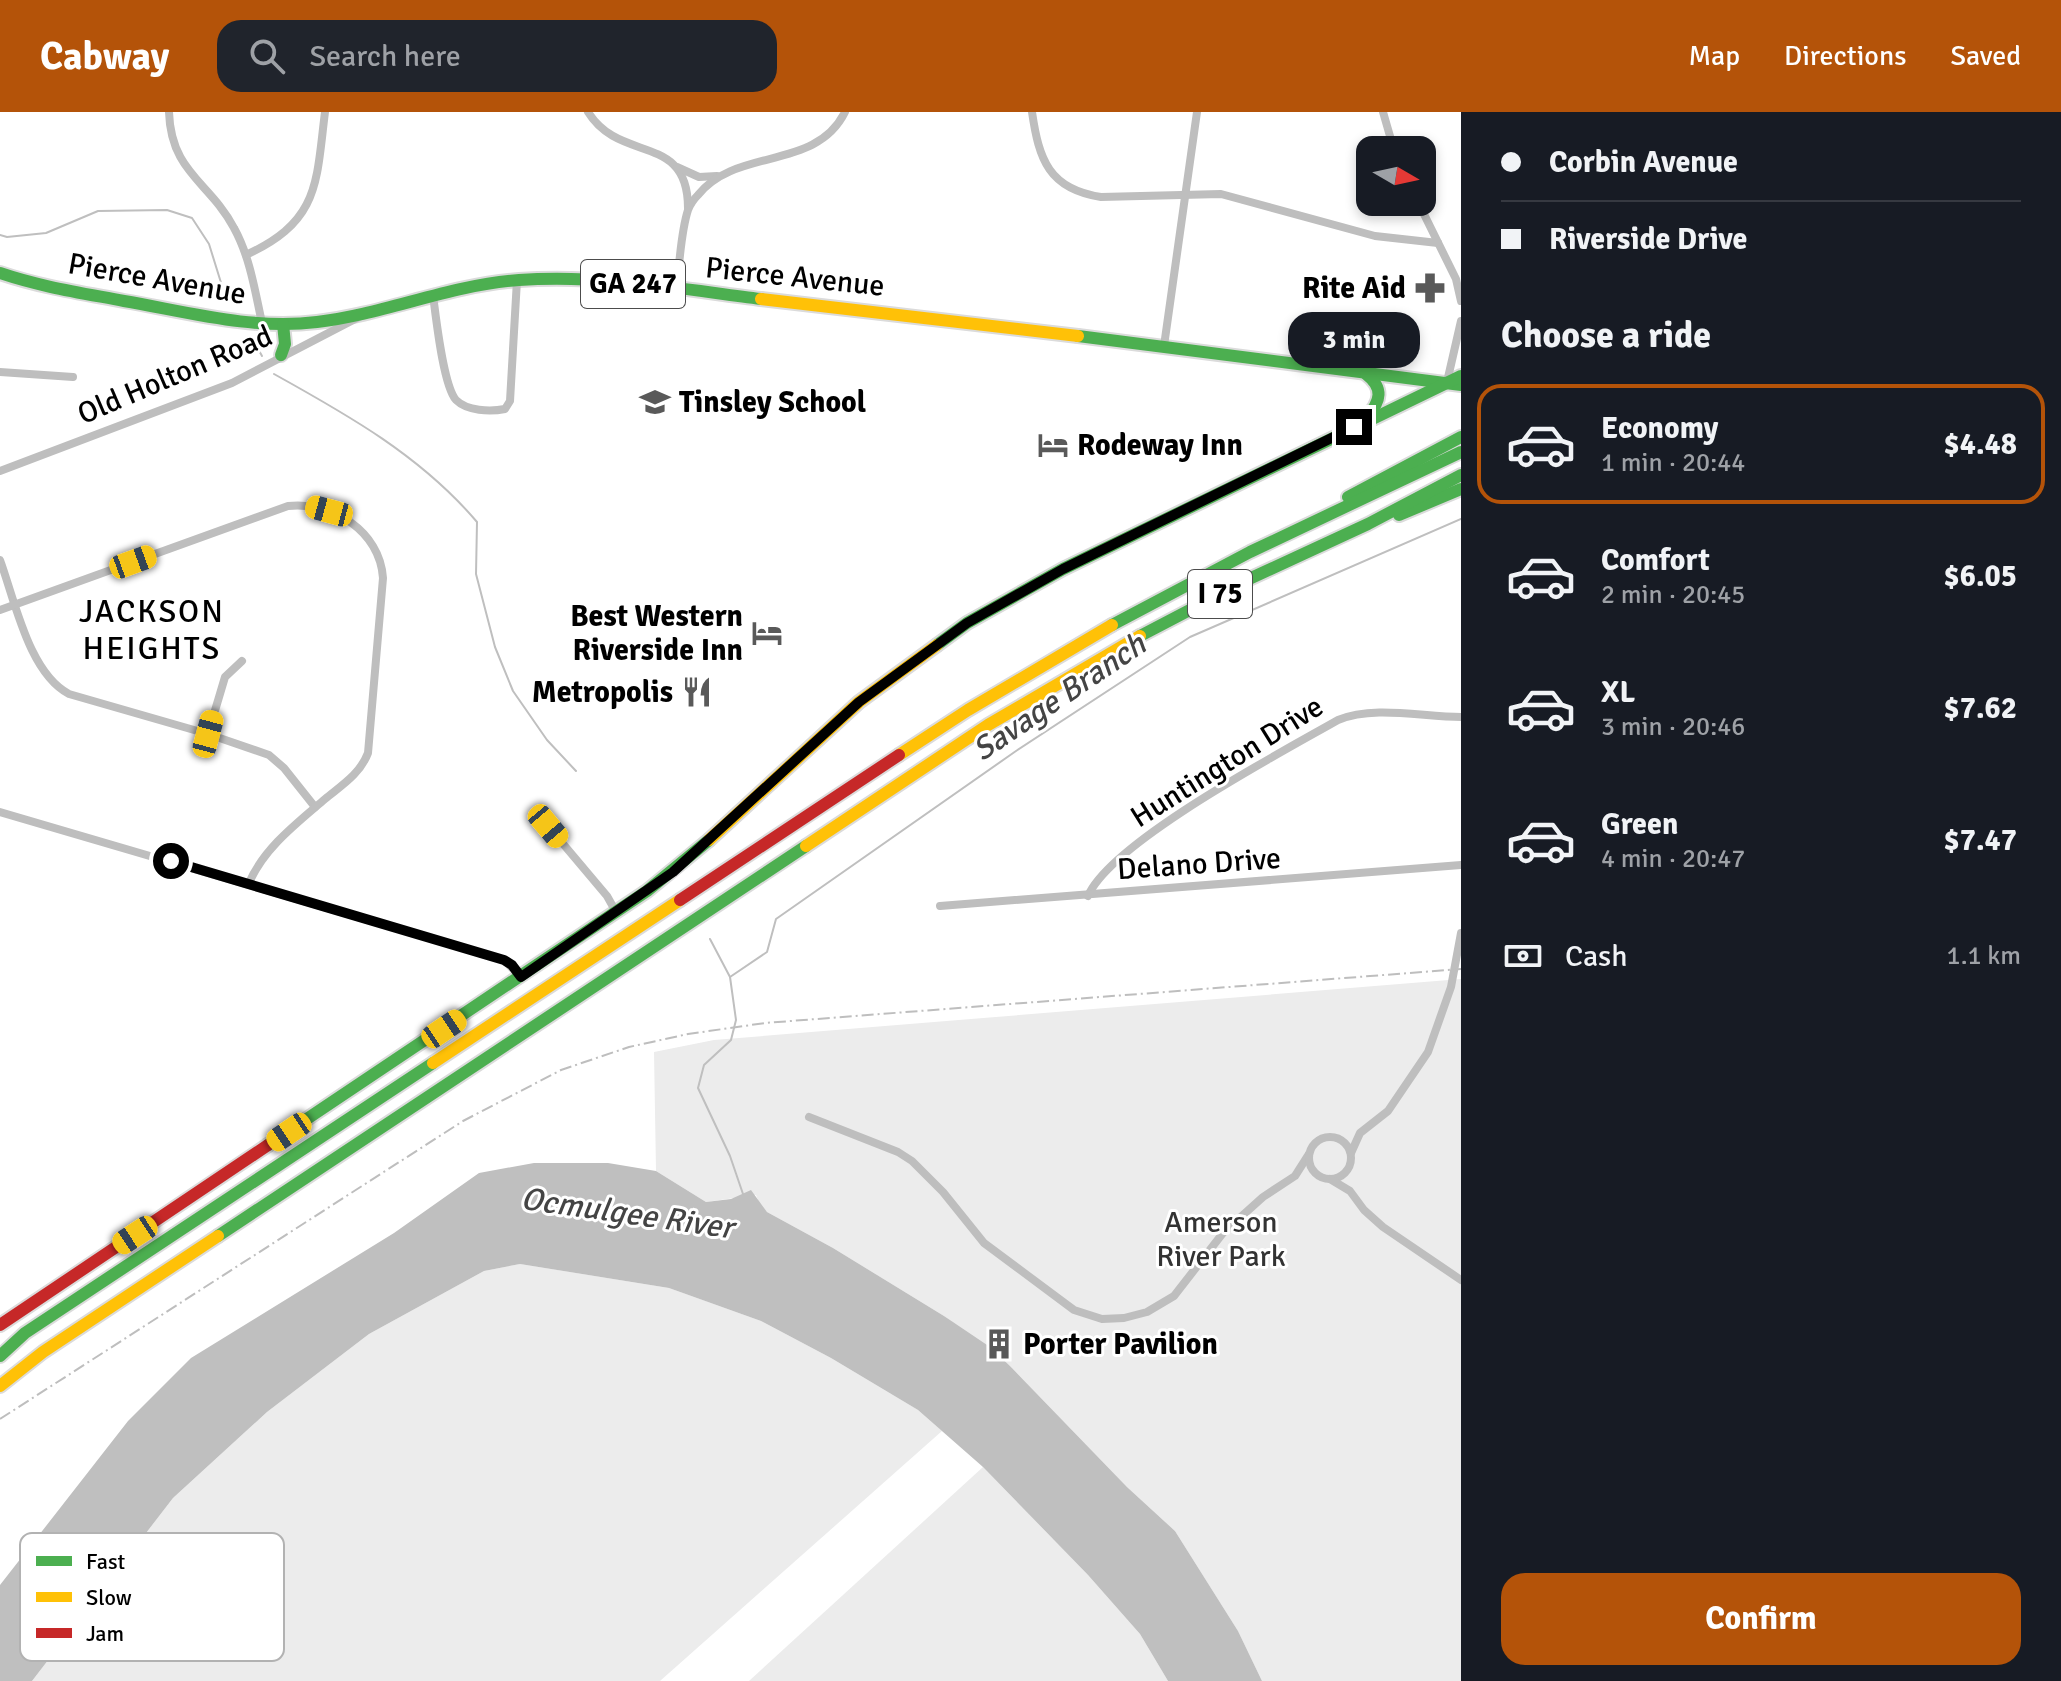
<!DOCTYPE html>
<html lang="en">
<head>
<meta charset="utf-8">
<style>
	:root { --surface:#171b24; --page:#20242c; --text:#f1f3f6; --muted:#9ea1a6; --line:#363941; --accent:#b45309 }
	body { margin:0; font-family:Signika,sans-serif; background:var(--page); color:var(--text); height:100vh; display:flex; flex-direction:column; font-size:30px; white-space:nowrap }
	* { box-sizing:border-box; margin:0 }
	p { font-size:26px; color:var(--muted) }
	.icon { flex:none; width:44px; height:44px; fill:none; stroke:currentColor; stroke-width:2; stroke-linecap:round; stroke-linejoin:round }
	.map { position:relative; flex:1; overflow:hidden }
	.drawer { display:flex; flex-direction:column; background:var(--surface); width:600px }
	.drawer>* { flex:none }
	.banner { display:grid; align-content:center; height:176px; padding:0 40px; background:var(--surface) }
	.needle { width:52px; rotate:99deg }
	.controls { position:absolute; left:1356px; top:24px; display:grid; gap:16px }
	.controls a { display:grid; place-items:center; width:80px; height:80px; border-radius:16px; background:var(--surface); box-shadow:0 4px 12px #0003; font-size:40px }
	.end { position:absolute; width:36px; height:36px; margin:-18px; border:10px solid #000; background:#fff; box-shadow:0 0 0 4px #fff }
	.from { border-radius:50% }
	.bubble { position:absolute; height:56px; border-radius:24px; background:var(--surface); box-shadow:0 4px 12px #0003; font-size:26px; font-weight:700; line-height:56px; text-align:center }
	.car { position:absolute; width:24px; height:48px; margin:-24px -12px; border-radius:10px; box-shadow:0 0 6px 2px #0007; background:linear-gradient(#f5c518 24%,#345 0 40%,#f5c518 0 76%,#345 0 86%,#f5c518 0) }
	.banner b { display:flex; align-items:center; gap:28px; height:76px; font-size:30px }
	.banner b+b { border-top:2px solid var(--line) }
	.banner i { width:20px; height:20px; background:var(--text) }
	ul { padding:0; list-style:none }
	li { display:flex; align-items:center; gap:24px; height:120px; margin:0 16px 12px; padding:0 24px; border:4px solid transparent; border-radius:24px }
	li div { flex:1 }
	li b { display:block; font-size:30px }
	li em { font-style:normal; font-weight:700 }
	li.current { border-color:var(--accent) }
	li>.icon { width:72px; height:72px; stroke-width:1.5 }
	h2 { padding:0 40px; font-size:36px; line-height:96px }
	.pay { display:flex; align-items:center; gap:20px; height:88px; padding:0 40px; font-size:30px }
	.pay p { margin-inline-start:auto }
	.button { display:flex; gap:16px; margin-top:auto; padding:16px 40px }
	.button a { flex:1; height:92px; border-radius:24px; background:var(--accent); color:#fff; font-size:32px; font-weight:700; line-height:92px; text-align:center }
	header { display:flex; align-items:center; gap:48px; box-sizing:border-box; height:112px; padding:0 40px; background:var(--accent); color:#fff }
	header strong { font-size:38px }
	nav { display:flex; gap:44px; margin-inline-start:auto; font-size:28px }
	.search { width:560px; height:72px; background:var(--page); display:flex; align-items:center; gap:20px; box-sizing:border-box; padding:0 28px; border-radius:24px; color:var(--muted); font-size:30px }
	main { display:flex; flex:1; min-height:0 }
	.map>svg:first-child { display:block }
	.green { fill:#ececec }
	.water { fill:#bfbfbf }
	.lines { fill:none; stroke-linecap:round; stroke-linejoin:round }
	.stream { stroke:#bfbfbf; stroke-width:2 }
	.fast-casing { stroke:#dbdbdb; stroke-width:16 }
	.slow-casing { stroke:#dbdbdb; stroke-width:16 }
	.jam-casing { stroke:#dbdbdb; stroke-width:16 }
	.street { stroke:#bebebe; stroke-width:8 }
	.fast { stroke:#4caf50; stroke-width:12 }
	.slow { stroke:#ffc107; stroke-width:12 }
	.jam { stroke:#c62828; stroke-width:12 }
	.rail { stroke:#bebebe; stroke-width:2; stroke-dasharray:12 4 2 4; stroke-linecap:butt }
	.route { stroke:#000; stroke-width:10 }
	.labels { text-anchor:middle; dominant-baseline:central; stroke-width:6; stroke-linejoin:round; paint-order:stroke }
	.shield { fill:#fff; stroke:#4c4c4c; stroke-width:2 }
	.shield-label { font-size:28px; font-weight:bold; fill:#000 }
	.street-label { font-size:30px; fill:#000; stroke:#fff }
	.poi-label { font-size:30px; font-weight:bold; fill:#000; stroke:#fff; text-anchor:end }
	.park-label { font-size:30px; fill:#333; stroke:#fff }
	.neighbourhood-label { font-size:32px; letter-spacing:2px; fill:#000; stroke:#fff }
	.water-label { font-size:32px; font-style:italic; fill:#444; stroke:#fff }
	.key { fill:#fff; stroke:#b2b2b2; stroke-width:2 }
	.key-label { font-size:22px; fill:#000 }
</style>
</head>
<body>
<header>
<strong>Cabway</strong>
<div class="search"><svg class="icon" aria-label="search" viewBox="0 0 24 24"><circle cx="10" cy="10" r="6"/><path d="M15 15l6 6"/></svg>Search here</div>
<nav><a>Map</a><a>Directions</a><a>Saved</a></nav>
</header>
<main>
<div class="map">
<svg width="1461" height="1569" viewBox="0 0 1461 1569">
	<rect width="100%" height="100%" fill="#fff"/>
	<g class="green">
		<path d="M1461,867V1569H1262L1238,1519L1175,1419L1127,1375L1012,1256L944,1204L833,1136L767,1100L759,1091L756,1083L706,1090L656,1059L654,940L714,928Z"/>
		<path d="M520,1152L669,1176L761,1209L831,1246L918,1298L942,1319L660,1569H32L173,1386L267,1300L369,1222L484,1159Z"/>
		<path d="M983,1355L1088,1463L1140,1522L1168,1569H749Z"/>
	</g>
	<path class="water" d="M534,1051H608L656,1059L706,1090L731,1087L751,1078L767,1100L833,1136L944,1204L990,1235L1012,1256L1127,1375L1175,1419L1238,1519L1262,1569H1168L1140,1522L1088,1463L983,1355L918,1298L831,1246L761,1209L669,1176L520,1152L484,1159L369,1222L267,1300L173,1386L32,1569H0V1473L128,1309L191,1246L394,1121L479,1061Z"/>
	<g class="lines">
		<g class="stream">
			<path d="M0,123L7,125L46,121L98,99L167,98L192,106L209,132L227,190"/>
			<path d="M252,226L262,244"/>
			<path d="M274,262C348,303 421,344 477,410L476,462L495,535L513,579L547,628L576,659"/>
			<path d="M710,827L730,865L736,908L731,928L704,953L698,976L730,1044L743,1082"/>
			<path d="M730,865L767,840L776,807L1016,639L1190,525L1461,407"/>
		</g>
		<g class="fast-casing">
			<g id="fast">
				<path d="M0,161C41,175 82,181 124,189C188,200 251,218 317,210C385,202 449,173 519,168C599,162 681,177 761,187"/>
				<path d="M1078,224L1461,273"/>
				<path d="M281,243L285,232L283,212"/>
				<path d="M1366,262C1384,276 1381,289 1367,305"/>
				<path d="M1348,385L1461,325"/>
				<path d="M1399,403L1461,377"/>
				<path d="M1112,513L1250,440L1461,340"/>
				<path d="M1140,524L1249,467L1368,412L1461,363"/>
				<path d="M937,533L967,511L1063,457L1461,264"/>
				<path d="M268,1033L647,779L709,728"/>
				<path d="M218,1124L806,734"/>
				<path d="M0,1244L25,1221L433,951"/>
			</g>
		</g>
		<g class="slow-casing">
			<g id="slow">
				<path d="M761,187L1078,224"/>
				<path d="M899,643L968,598L1112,513"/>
				<path d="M709,728L859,590L937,533"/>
				<path d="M806,734L988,613L1140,524"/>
				<path d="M433,951L680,788"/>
				<path d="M0,1274L43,1240L218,1124"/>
			</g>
		</g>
		<g class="jam-casing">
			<g id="jam">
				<path d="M680,788L899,643"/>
				<path d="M0,1213L268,1033"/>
			</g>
		</g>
		<g class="street">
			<path d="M169,0C171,61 210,70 234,116C250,145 255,179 262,211"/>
			<path d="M588,0C620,52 688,20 688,96"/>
			<path d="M1032,0C1039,48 1049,77 1101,85L1221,82L1375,124L1438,131"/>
			<path d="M1383,0L1394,38"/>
			<path d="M677,55L699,65L717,64"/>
			<path d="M1418,90L1456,167L1461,189"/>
			<path d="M246,143C320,109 316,71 325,0"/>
			<path d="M676,178C680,153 680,123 688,98C690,93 694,87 698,83C736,35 816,59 845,0"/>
			<path d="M433,183C436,205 443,273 456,288C467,299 490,300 505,297L510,289L517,168"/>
			<path d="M1164,234L1197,0"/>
			<path d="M0,260L73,265"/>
			<path d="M1447,270L1461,209"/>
			<path d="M0,359L232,271L361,204"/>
			<path d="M0,448C15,489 29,561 69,582L208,622L269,643L284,656L315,695"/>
			<path d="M0,498L288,394C332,389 380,419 383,466L368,641C360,662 342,673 325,687C297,711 264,736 249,771"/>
			<path d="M208,622L225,565L242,549"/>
			<path d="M0,700L504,848L521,865"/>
			<path d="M548,714L607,784L616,800"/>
			<path d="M1088,784C1111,730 1282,640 1338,608C1374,593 1422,605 1461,605"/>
			<path d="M940,794L1461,753"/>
			<path d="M809,1005L898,1040L912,1049L943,1080L984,1131L1074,1198L1102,1207L1124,1206L1147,1200L1174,1184L1223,1121L1263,1085L1295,1064L1309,1042"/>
			<circle cx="1330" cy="1046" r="21"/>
			<path d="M1351,1041L1360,1021L1388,999L1428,940L1451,875L1461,821"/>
			<path d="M1330,1067L1350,1079L1364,1098L1383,1115L1461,1168"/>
		</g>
		<use href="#fast" class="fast"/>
		<use href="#slow" class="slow"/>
		<use href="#jam" class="jam"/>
		<path class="rail" d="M0,1307L463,1009L561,958L629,935L688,922L765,911L1461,857"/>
	</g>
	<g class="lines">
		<path class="route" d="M171,749L504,848L512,853L521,865L673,760L859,590L967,511L1063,457L1354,315"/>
	</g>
	<defs>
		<g id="pharmacy-bare" transform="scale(2.4)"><path d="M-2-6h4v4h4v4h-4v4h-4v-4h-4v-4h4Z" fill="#595959" stroke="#fff" stroke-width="2.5" paint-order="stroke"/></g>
		<g id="school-bare" transform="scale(2.4)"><path d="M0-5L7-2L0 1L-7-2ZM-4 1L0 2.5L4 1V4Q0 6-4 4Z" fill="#595959" stroke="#fff" stroke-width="2.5" paint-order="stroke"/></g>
		<g id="hotel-bare" transform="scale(2.4)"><path d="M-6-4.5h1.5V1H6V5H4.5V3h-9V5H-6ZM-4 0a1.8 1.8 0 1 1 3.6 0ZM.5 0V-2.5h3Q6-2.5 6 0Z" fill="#595959" stroke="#fff" stroke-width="2.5" paint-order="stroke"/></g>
		<g id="restaurant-bare" transform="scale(2.4)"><path d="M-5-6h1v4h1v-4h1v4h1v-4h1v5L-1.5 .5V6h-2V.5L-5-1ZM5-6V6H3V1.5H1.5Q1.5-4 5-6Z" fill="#595959" stroke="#fff" stroke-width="2.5" paint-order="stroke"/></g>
		<g id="building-bare" transform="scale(2.4)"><path d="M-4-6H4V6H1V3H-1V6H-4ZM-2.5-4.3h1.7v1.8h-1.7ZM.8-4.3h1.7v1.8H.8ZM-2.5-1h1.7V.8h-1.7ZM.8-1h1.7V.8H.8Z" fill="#595959" stroke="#fff" stroke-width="2.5" paint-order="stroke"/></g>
	</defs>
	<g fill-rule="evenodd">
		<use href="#pharmacy-bare" x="1430" y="176"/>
		<use href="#school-bare" x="655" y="290"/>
		<use href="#hotel-bare" x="1053" y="333"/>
		<use href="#hotel-bare" x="767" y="521"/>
		<use href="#restaurant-bare" x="697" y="580"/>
		<use href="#building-bare" x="999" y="1232"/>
	</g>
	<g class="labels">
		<g class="shield">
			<rect x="581" y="148" width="104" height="48" rx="6"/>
			<rect x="1188" y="458" width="64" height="48" rx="6"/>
		</g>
		<g class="shield-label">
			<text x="633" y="172">GA 247</text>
			<text x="1220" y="482">I 75</text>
		</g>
		<g class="street-label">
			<text transform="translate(795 165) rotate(6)">Pierce Avenue</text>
			<text transform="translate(157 167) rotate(10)">Pierce Avenue</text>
			<text transform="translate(175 263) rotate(-23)">Old Holton Road</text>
			<text transform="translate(1227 650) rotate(-32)">Huntington Drive</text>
			<text transform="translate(1199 752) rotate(-4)">Delano Drive</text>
		</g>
		<g class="poi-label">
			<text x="1406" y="176">Rite Aid</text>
			<text x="679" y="290" text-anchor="start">Tinsley School</text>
			<text x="1077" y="333" text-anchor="start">Rodeway Inn</text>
			<text x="743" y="504">Best Western<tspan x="743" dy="34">Riverside Inn</tspan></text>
			<text x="673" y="580">Metropolis</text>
			<text x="1023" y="1232" text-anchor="start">Porter Pavilion</text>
		</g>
		<g class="park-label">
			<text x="1221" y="1110">Amerson<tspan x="1221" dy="34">River Park</tspan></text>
		</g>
		<g class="neighbourhood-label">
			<text x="152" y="499">JACKSON<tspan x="152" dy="37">HEIGHTS</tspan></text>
		</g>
		<g class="water-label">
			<text transform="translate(1059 585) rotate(-34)">Savage Branch</text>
			<text transform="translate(627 1101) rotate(8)">Ocmulgee River</text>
		</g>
	</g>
	<rect x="20" y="1421" width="264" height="128" rx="12" class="key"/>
	<rect x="36" y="1444" width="36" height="10" fill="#4caf50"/>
	<rect x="36" y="1480" width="36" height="10" fill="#ffc107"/>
	<rect x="36" y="1516" width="36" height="10" fill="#c62828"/>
	<g class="key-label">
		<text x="86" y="1457">Fast</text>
		<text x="86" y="1493">Slow</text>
		<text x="86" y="1529">Jam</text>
	</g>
</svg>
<div class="controls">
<a><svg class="needle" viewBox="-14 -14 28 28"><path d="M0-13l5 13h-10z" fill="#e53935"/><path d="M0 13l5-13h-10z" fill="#9ea1a6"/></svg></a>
</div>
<i class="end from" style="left:171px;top:749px"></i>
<i class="end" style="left:1354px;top:315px"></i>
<div class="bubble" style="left:1288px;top:200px;width:132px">3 min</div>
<i class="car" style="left:329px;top:399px;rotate:285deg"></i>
<i class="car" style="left:133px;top:450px;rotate:70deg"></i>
<i class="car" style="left:208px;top:622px;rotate:15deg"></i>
<i class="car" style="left:548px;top:714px;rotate:140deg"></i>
<i class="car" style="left:444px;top:917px;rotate:56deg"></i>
<i class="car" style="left:289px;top:1020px;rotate:236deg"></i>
<i class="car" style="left:135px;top:1123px;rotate:237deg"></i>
</div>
<section class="drawer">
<div class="banner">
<b><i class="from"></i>Corbin Avenue</b>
<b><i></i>Riverside Drive</b>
</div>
<h2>Choose a ride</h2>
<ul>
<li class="current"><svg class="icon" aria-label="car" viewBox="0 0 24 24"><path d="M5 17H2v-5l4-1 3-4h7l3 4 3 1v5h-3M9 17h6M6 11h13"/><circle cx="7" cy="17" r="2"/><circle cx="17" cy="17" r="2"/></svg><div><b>Economy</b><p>1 min · 20:44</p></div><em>$4.48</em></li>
<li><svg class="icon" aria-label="car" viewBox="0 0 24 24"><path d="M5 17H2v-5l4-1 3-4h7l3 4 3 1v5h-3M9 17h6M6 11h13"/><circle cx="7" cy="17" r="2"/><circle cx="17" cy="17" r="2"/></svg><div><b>Comfort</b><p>2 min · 20:45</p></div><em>$6.05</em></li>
<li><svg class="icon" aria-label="car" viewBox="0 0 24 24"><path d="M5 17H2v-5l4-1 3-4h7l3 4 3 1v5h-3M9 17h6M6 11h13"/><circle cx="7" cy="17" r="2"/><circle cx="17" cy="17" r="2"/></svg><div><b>XL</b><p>3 min · 20:46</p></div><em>$7.62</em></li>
<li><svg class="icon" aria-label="car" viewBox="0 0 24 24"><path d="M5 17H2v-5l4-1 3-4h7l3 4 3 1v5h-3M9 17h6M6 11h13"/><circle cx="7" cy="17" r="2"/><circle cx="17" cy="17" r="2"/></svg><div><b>Green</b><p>4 min · 20:47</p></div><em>$7.47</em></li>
</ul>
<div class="pay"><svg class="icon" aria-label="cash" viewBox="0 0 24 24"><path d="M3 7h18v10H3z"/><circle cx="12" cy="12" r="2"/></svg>Cash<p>1.1 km</p></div>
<div class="button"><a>Confirm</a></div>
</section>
</main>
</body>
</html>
